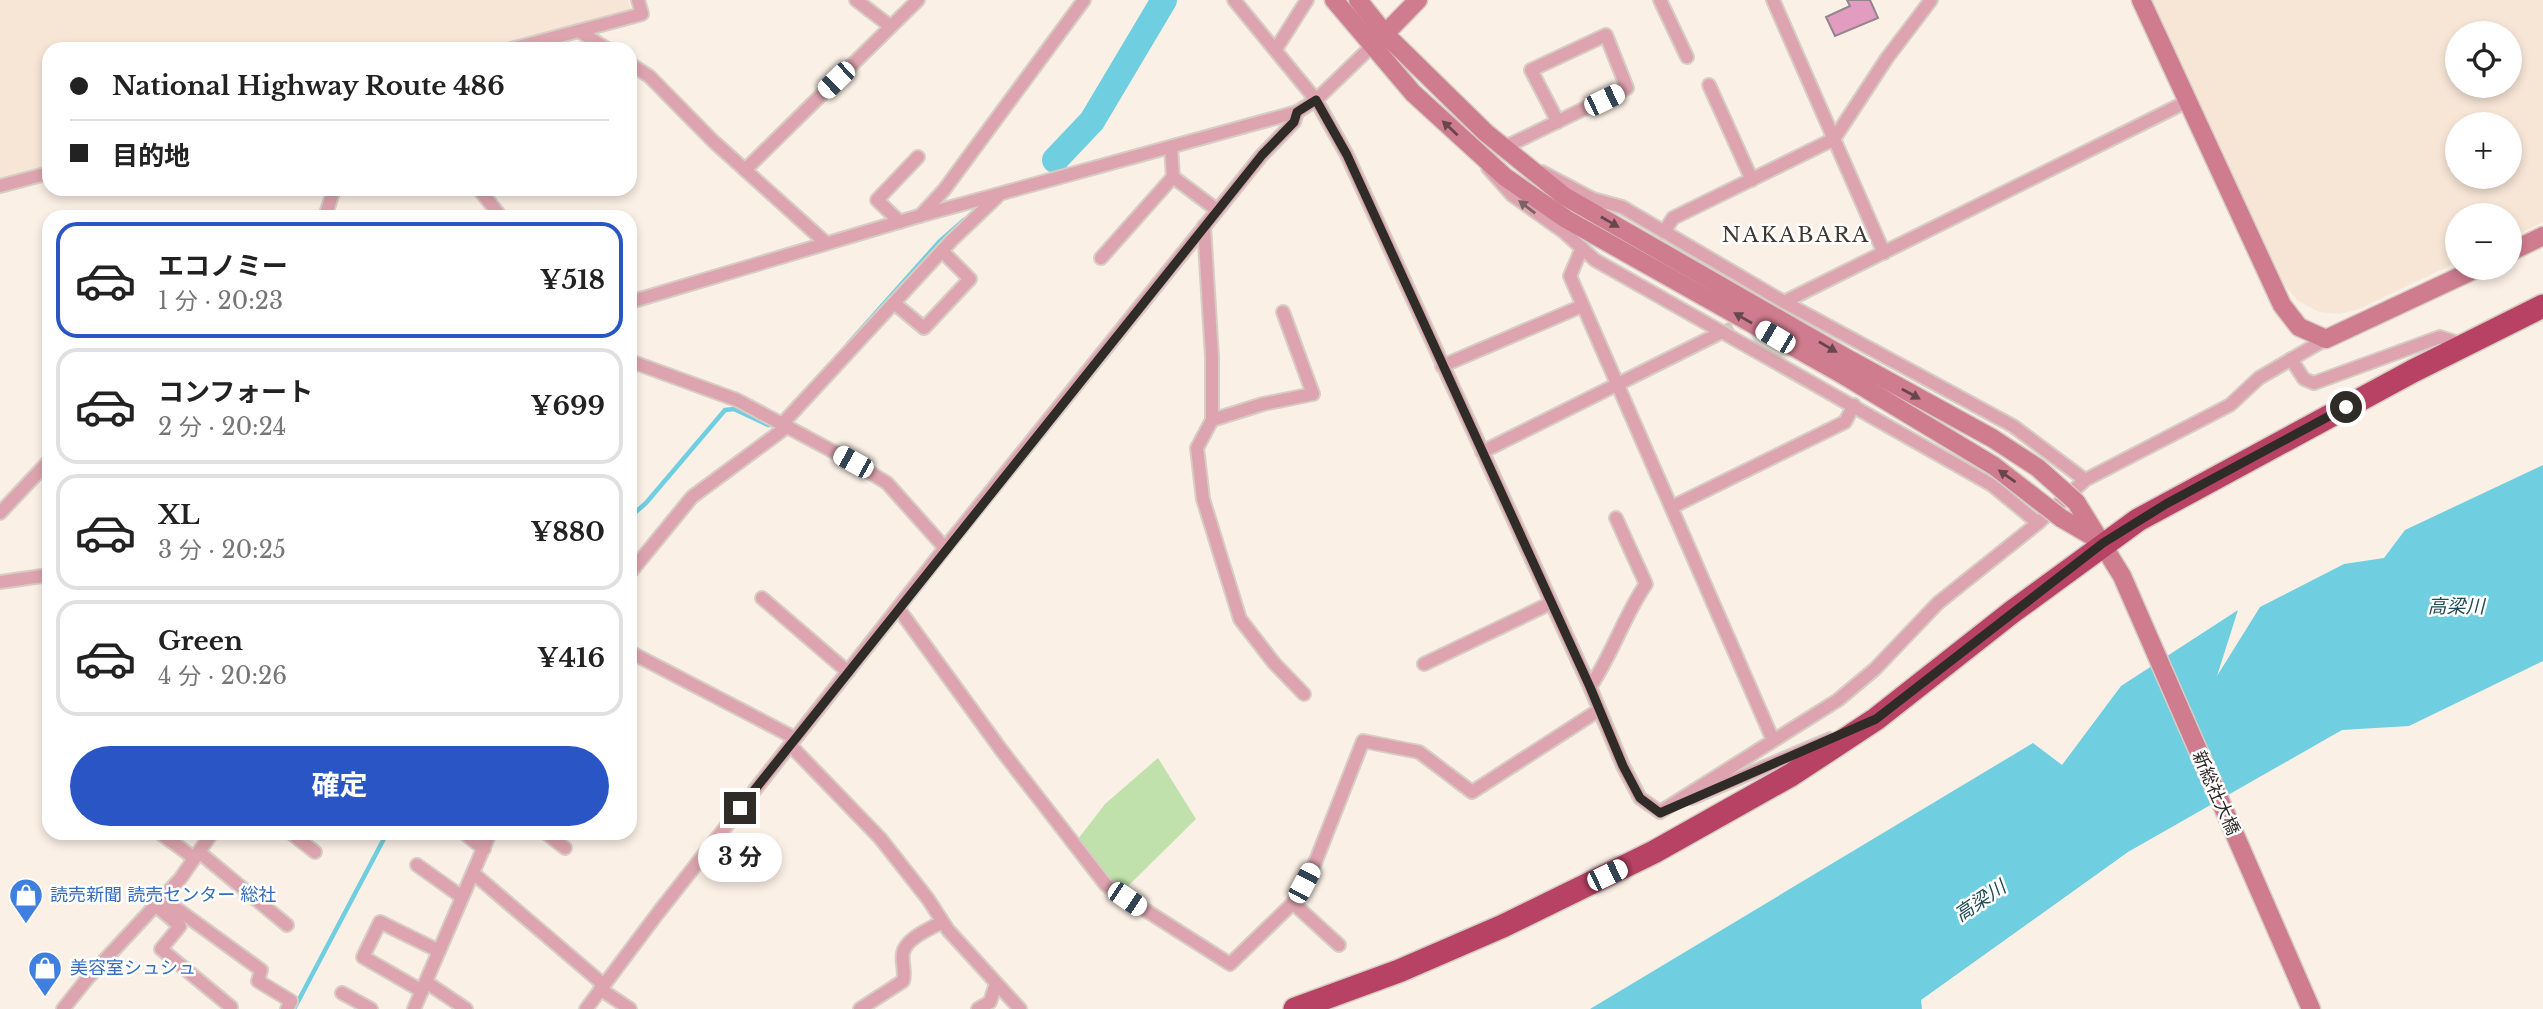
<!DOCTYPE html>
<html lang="ja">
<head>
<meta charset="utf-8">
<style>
	:root { --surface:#fff; --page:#f6f6f6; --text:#222; --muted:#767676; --line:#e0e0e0; --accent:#2956c4 }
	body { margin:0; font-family:"Libre Baskerville","Noto Sans JP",serif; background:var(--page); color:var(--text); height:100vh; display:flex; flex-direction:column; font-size:26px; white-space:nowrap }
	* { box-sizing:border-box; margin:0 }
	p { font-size:23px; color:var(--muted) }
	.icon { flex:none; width:38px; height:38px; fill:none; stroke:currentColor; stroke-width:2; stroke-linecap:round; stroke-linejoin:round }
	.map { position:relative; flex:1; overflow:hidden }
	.side { position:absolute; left:42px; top:210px; width:595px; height:630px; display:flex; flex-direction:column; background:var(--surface); border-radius:21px; box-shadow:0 4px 10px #0003 }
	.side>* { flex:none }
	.top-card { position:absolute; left:42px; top:42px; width:595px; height:154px; border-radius:21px; box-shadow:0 4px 10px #0003; display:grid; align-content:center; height:154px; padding:0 28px; background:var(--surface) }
	.controls { position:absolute; left:2445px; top:21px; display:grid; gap:14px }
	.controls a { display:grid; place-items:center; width:77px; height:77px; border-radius:50%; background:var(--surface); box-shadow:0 4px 10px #0003; font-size:35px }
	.end { position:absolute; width:32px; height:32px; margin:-16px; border:9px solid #2f2b27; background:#fff; box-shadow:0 0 0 4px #fff }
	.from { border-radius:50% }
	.bubble { position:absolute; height:49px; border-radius:24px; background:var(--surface); box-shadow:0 4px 10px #0003; font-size:23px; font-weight:700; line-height:49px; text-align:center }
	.car { position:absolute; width:21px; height:42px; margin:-21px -10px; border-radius:9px; box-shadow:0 0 5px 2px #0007; background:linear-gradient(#fff 24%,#345 0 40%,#fff 0 76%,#345 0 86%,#fff 0) }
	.top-card b { display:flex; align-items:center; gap:24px; height:66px; font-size:26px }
	.top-card b+b { border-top:2px solid var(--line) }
	.top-card i { width:18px; height:18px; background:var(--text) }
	ul { padding:12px 0 0; list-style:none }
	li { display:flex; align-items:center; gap:21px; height:116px; margin:0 14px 10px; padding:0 14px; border:4px solid var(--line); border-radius:21px }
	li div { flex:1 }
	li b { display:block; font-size:26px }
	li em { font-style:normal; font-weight:700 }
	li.selected { border-color:var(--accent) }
	li>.icon { width:63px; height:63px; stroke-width:1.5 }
	.primary-button { display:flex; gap:14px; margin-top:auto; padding:14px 28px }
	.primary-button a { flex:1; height:80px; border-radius:42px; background:var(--accent); color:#fff; font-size:28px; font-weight:700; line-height:80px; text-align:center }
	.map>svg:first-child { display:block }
	.built { fill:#f7e6d6; fill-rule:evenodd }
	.green { fill:#c0e1ab }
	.water { fill:#6fcee0 }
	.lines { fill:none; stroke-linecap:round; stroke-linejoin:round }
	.stream { stroke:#6fcee0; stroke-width:4.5 }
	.river { stroke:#6fcee0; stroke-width:26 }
	.building { fill:#e29cc0; stroke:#93858c; stroke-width:2 }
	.street-tunnel { stroke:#d2c9c0; stroke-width:12; stroke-dasharray:12 6; stroke-linecap:butt }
	.street-casing { stroke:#d6cdc4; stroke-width:16 }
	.secondary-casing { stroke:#d6cdc4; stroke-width:21 }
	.highway-casing { stroke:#d6cdc4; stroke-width:26 }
	.street { stroke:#dda4af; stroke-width:12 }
	.secondary { stroke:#cf7c8f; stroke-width:18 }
	.highway { stroke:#b74264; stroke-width:23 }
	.secondary-bridge-casing { stroke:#d6cdc4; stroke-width:21; stroke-linecap:butt }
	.secondary-bridge { stroke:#cf7c8f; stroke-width:18 }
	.oneway { fill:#67474b }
	.oneway2 { fill:#7d6164 }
	.route { stroke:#2f2b27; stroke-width:9 }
	.labels { text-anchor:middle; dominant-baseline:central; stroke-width:5; stroke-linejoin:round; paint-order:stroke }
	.street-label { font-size:18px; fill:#2f2b27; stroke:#fff }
	.shop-label { font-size:18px; fill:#366cbe; stroke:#fff; text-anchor:start }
	.water-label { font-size:19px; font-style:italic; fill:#204b53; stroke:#fff }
	.quarter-label { font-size:21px; letter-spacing:2px; fill:#413831; stroke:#fff }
</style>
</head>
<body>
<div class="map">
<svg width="2543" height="1009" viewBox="0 0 2543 1009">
	<rect width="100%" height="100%" fill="#fbf0e6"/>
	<g class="built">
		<path d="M0,0H628L631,11L488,49H49V167L0,180Z"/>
		<path d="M2150,0H2543V222L2510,238V215H2457V262L2359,309L2340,314L2319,312L2298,301L2277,276ZM2457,33H2510V86H2457ZM2457,124H2510V177H2457Z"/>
	</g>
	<path class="green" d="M1158,758L1196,819L1125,889L1108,881L1075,843L1105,804Z"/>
	<path class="water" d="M2543,465V661L2409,726L2342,730L2128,852L1921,1000L1922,1009H1590L2033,743L2062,765L2121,686L2238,610L2217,676L2260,607L2344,564L2384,558L2405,530Z"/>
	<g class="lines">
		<g class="stream">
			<path d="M848,344L939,242L964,220"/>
			<path d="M630,517L646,503L725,410L734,409L768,425H774"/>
			<path d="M294,1009L387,833"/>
		</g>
		<path class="river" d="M1055,160L1092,121L1164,0"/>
	</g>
	<path class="building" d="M1847,0H1870L1878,18L1835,36L1826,17L1850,6Z"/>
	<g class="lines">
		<path class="street-tunnel" d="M1722,332L1784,302"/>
		<g class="street-casing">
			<g id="street">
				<path d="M856,0L890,26"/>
				<path d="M1234,0L1316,100L1347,155L1590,687L1623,766L1640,798L1660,812"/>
				<path d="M1660,0L1687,57"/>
				<path d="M1773,0L1884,253"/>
				<path d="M579,31L607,49"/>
				<path d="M511,49L642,14L638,0"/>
				<path d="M1276,49L1307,0"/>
				<path d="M630,64L649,76L713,141L826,243"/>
				<path d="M1709,85L1752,180"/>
				<path d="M1171,147L1173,177L1217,210"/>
				<path d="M1503,148L1627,88L1606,35L1531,70L1558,122"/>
				<path d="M1488,168L1512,195L1564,232L1595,260L1992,485L2038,523"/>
				<path d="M745,170L918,0"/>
				<path d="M1542,172L1593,199L1622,207L1784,302L2013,426L2085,480"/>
				<path d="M0,186L49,173"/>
				<path d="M479,189L501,217"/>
				<path d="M920,216L944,190L1084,0"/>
				<path d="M325,217L334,189"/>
				<path d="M900,222L877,200L918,157"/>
				<path d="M1204,226L1212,357V420L1197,448L1203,499L1240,619L1274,663L1304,694"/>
				<path d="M1664,232L1673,218L1834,139L1887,58L1931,0"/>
				<path d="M1582,248L1570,276L1773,740"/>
				<path d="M1101,258L1173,177"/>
				<path d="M630,302L919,216L1297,112L1316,100L1371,47"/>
				<path d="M1784,302L2188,101"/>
				<path d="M894,303L924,328L970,279L942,251"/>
				<path d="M2291,359L2304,379L2314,383L2440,337L2465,345"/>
				<path d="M630,361L737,400L853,462L887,483L945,548"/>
				<path d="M1442,366L1582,306"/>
				<path d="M1212,420L1263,404L1313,394L1283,312"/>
				<path d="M783,423L952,240L997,197"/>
				<path d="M1482,452L1722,332"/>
				<path d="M1672,507L1845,422L1854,405"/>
				<path d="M0,513L49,461"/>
				<path d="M630,573L692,497L788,426"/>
				<path d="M0,582L49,575"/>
				<path d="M762,598L848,672"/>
				<path d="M898,608L1002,751L1106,885L1230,964L1293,903L1315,863L1363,741L1419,752L1472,792L1599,710"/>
				<path d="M630,652L795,738"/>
				<path d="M1424,664L1551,603"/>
				<path d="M1590,687C1612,655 1624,616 1646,584L1616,518"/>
				<path d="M790,745L880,838L928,899L948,930L1020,1009"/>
				<path d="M1692,798L1830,739"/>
				<path d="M1660,812L1838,700L1875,669L1938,603L2038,523L2085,480L2230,405L2259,378L2326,339"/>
				<path d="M160,833L194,858"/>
				<path d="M291,833L315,852"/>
				<path d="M464,833L484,849"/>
				<path d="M546,833L565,848"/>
				<path d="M199,852L287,925"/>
				<path d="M417,865L462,897"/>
				<path d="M473,873L604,985"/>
				<path d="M162,898L261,970L258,981L291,1001L287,1009"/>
				<path d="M1293,903L1339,945"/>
				<path d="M155,905L180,926L161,949L231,1007"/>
				<path d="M426,982L466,1009"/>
				<path d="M600,989L630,1009"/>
				<path d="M422,991L363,957L380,922L439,951"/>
				<path d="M342,993L371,1009"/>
				<path d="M63,1009L87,979L180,879L212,833"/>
				<path d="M414,1009L490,833"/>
				<path d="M586,1009L658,913L945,548L1262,155L1294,122L1297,112"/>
				<path d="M860,1009L903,981C906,971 901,962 903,953C906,938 930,929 942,922"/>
				<path d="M978,1009L990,1002L996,984"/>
			</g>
		</g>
		<g class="secondary-casing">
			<g id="secondary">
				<path d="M1334,0L1413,93L1505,177L1566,219L1845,376"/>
				<path d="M1358,0L1386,35L1486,133L1564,196L1852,361"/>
				<path d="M2141,0L2282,305L2299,327L2326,339L2478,268"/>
				<path d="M1377,42L1418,0"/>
				<path d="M2510,252L2543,236"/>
				<path d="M2076,502L2122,576L2311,1009"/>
				<path d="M2061,518L2097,539"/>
			</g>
		</g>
		<g class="highway-casing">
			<path id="highway" d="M1295,1009L1399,971L1503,926L1654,852L1791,775L1876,719L2012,612L2138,520L2413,371L2543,306"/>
		</g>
		<use href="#street" class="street"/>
		<use href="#secondary" class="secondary"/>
		<use href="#highway" class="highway"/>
		<g class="secondary-bridge-casing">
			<g id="secondary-bridge">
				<path d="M1852,361L1992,438L2038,468L2076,502"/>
				<path d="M1845,376L1994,466L2061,518"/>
			</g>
		</g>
		<use href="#secondary-bridge" class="secondary-bridge"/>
	</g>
	<defs><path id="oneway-solid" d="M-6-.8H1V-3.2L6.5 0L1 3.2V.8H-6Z" transform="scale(1.75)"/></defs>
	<g class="oneway">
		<use href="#oneway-solid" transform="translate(1450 128) rotate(-137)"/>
		<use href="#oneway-solid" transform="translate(1610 222) rotate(30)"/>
		<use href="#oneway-solid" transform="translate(1743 318) rotate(-150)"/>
		<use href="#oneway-solid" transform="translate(1828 347) rotate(30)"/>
		<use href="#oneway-solid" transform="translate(1911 394) rotate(29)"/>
		<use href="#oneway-solid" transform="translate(2007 476) rotate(-145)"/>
	</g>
	<use class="oneway2" href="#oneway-solid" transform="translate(1527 207) rotate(-142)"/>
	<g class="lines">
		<path class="route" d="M740,808L1262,155L1294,122L1297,112L1316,100L1347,155L1590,687L1623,766L1640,798L1660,813L1876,719L2103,543L2166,504L2346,407"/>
	</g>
	<defs>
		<g id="shop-pin" transform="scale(1.75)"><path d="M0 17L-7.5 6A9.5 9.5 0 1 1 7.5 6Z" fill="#3f7fe0" stroke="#fff"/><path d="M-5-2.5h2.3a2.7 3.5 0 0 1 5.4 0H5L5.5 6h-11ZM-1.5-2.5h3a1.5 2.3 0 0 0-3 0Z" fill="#fff"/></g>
	</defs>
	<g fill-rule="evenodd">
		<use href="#shop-pin" x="26" y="895"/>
		<use href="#shop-pin" x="45" y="968"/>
	</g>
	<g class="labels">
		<g class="street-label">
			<text transform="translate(2216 793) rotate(66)">新総社大橋</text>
		</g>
		<g class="shop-label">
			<text x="50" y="895">読売新聞 読売センター 総社</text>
			<text x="70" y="968">美容室シュシュ</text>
		</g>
		<g class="water-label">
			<text x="2456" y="606">高梁川</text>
			<text transform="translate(1980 901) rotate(-34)">高梁川</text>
		</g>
		<g class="quarter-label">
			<text x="1796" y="235">NAKABARA</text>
		</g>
	</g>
</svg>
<div class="controls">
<a><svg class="icon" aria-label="locate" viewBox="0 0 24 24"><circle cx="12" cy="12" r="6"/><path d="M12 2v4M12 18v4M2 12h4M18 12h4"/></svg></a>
<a>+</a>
<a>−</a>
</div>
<i class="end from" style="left:2346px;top:407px"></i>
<i class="end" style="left:740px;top:808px"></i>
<div class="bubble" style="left:698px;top:833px;width:84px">3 分</div>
<i class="car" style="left:836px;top:80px;rotate:226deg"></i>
<i class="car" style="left:1604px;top:100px;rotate:64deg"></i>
<i class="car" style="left:1775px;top:337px;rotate:300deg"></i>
<i class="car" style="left:853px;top:462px;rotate:299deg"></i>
<i class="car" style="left:1607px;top:875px;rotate:64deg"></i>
<i class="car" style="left:1304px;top:883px;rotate:28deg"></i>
<i class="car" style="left:1127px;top:899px;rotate:124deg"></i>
<div class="top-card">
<b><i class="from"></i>National Highway Route 486</b>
<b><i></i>目的地</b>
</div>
<section class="side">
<ul>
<li class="selected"><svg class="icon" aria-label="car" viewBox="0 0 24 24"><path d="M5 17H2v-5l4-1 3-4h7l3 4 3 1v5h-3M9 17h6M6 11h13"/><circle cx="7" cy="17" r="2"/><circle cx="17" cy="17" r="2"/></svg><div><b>エコノミー</b><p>1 分 · 20:23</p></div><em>¥518</em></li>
<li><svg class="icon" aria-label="car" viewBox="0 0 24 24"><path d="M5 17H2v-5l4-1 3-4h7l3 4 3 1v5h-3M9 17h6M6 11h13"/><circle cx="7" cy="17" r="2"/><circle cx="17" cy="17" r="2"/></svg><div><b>コンフォート</b><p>2 分 · 20:24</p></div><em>¥699</em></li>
<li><svg class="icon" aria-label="car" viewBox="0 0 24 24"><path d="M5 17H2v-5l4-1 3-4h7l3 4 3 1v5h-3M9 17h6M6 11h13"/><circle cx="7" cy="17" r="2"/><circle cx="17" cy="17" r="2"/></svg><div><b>XL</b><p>3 分 · 20:25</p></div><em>¥880</em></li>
<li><svg class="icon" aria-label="car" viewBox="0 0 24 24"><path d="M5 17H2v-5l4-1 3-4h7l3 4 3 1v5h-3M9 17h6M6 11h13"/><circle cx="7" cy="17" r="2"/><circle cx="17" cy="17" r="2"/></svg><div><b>Green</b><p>4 分 · 20:26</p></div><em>¥416</em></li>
</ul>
<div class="primary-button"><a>確定</a></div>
</section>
</div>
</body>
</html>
